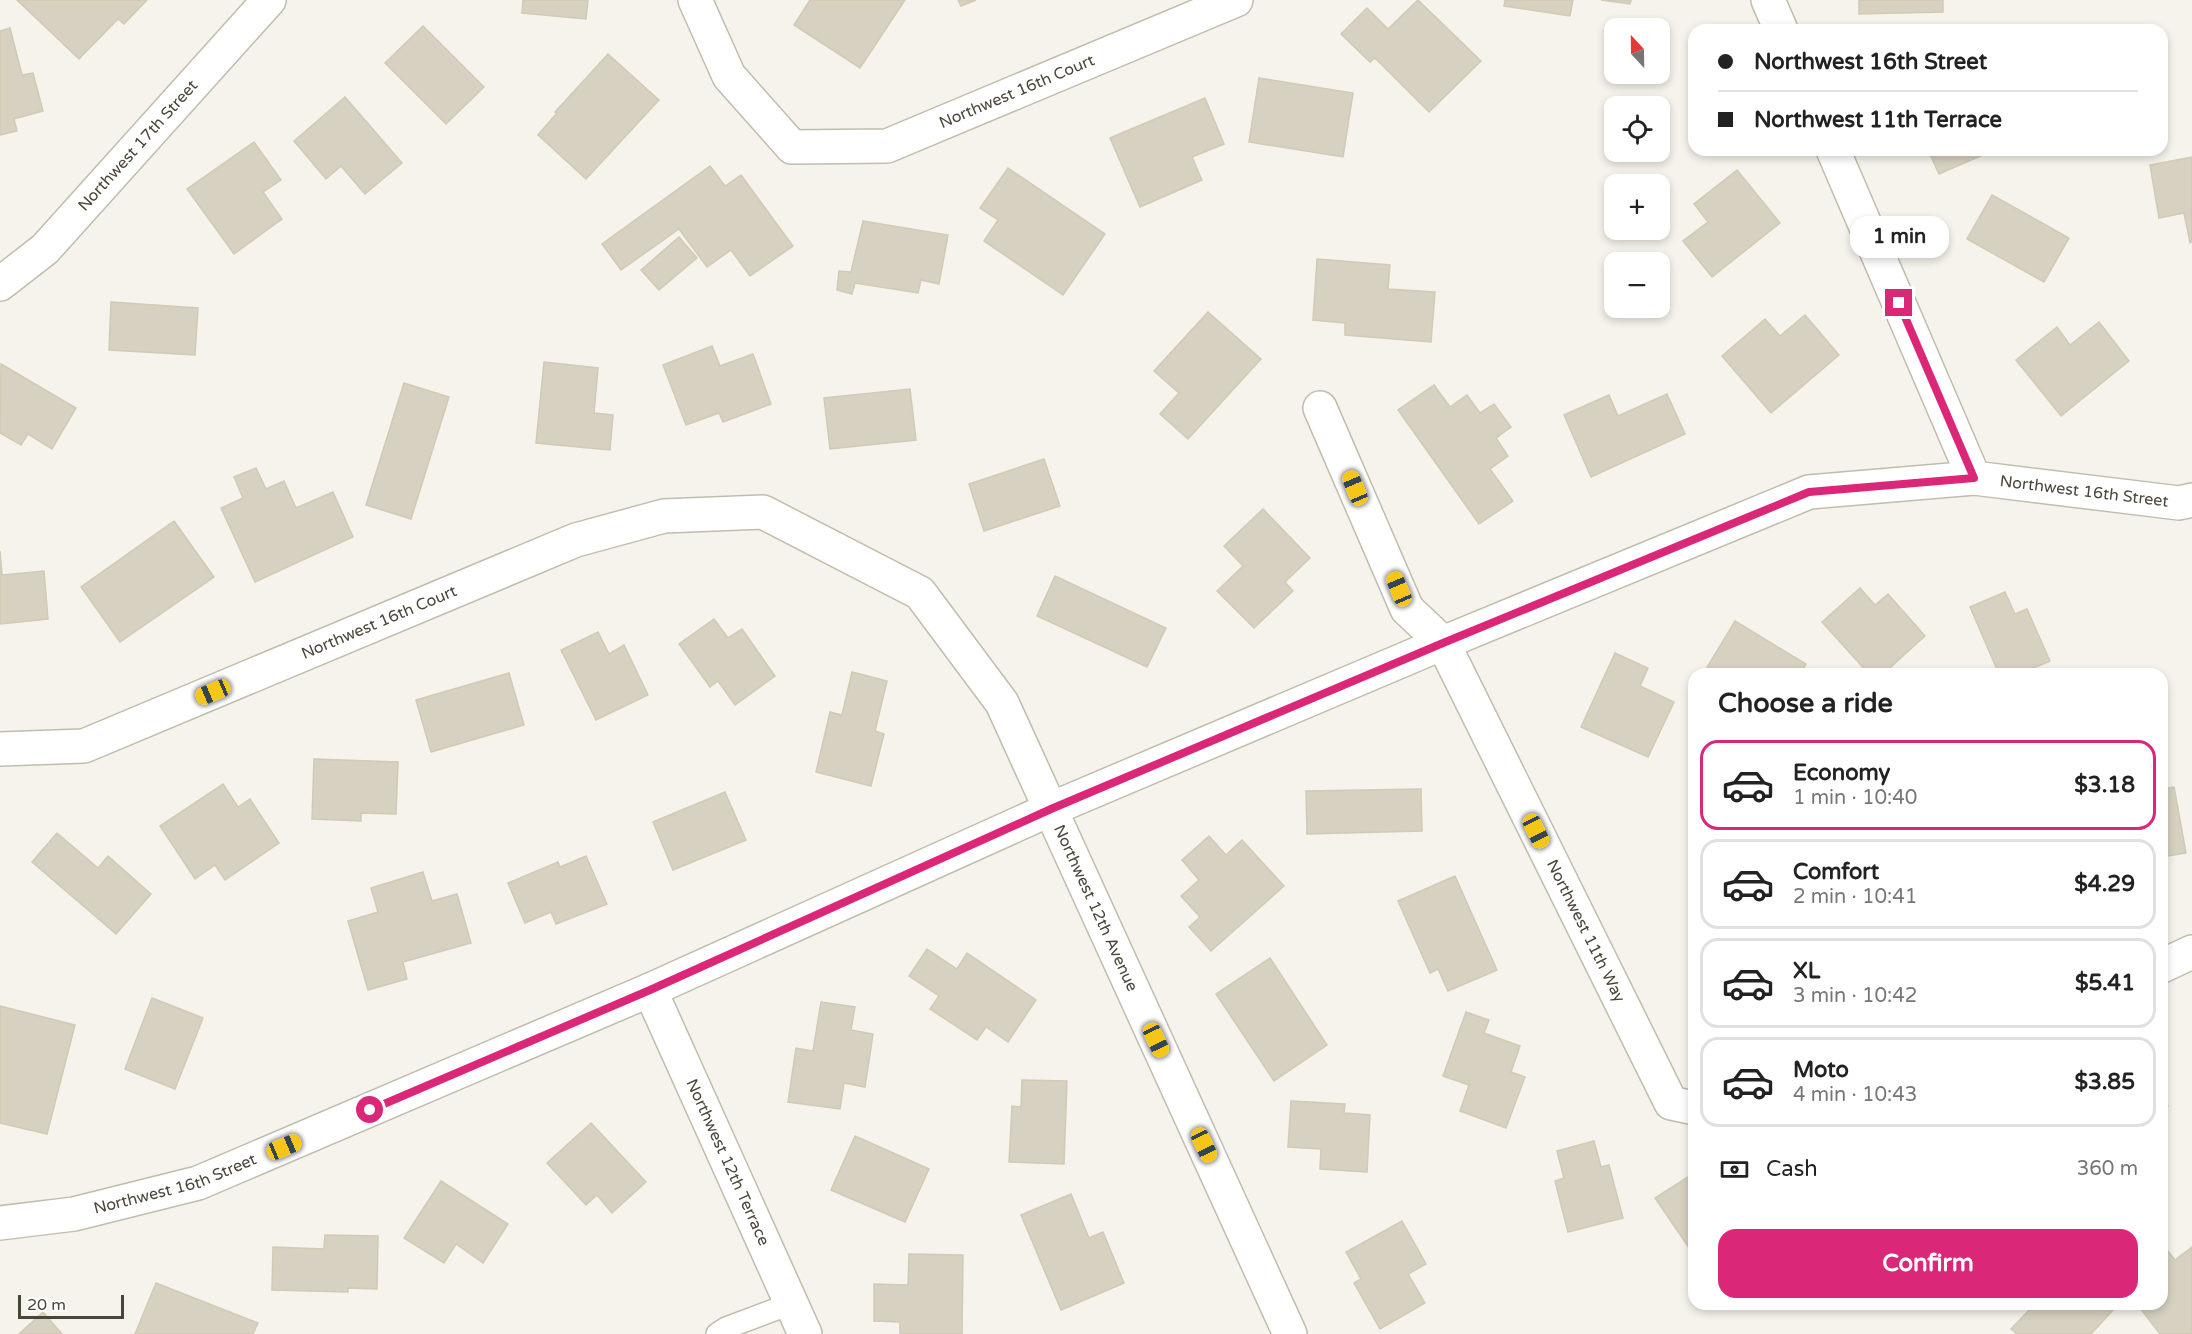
<!DOCTYPE html>
<html lang="en">
<head>
<meta charset="utf-8">
<style>
	:root { --surface:#fff; --page:#f6f6f6; --text:#222; --muted:#767676; --line:#e0e0e0; --accent:#db2777 }
	body { margin:0; font-family:"Varela Round",sans-serif; background:var(--page); color:var(--text); height:100vh; display:flex; flex-direction:column; font-size:22px; white-space:nowrap }
	* { box-sizing:border-box; margin:0 }
	p { font-size:20px; color:var(--muted) }
	.icon { flex:none; width:33px; height:33px; fill:none; stroke:currentColor; stroke-width:2; stroke-linecap:round; stroke-linejoin:round }
	.map { position:relative; flex:1; overflow:hidden }
	.drawer { position:absolute; left:1688px; top:668px; width:480px; height:642px; display:flex; flex-direction:column; background:var(--surface); border-radius:18px; box-shadow:0 3px 9px #0003 }
	.drawer>* { flex:none }
	.guide { position:absolute; left:1688px; top:24px; width:480px; height:132px; border-radius:18px; box-shadow:0 3px 9px #0003; display:grid; align-content:center; height:132px; padding:0 30px; background:var(--surface) }
	.needle { width:39px; rotate:338deg }
	.controls { position:absolute; left:1604px; top:18px; display:grid; gap:12px }
	.controls a { display:grid; place-items:center; width:66px; height:66px; border-radius:12px; background:var(--surface); box-shadow:0 3px 9px #0003; font-size:30px }
	.scale { position:absolute; left:18px; bottom:15px; width:106px; box-sizing:border-box; padding-left:6px; border:3px solid #494539; border-top:0; font-size:16px; line-height:21px; white-space:nowrap; color:#494539; -webkit-text-stroke:4px #fff; paint-order:stroke }
	.end { position:absolute; width:27px; height:27px; margin:-14px; border:8px solid #db2777; background:#fff; box-shadow:0 0 0 3px #fff }
	.from { border-radius:50% }
	.bubble { position:absolute; height:42px; border-radius:18px; background:var(--surface); box-shadow:0 3px 9px #0003; font-size:20px; font-weight:700; line-height:42px; text-align:center }
	.car { position:absolute; width:18px; height:36px; margin:-18px -9px; border-radius:8px; box-shadow:0 0 4px 2px #0007; background:linear-gradient(#f5c518 24%,#345 0 40%,#f5c518 0 76%,#345 0 86%,#f5c518 0) }
	.guide b { display:flex; align-items:center; gap:21px; height:57px; font-size:22px }
	.guide b+b { border-top:2px solid var(--line) }
	.guide i { width:15px; height:15px; background:var(--text) }
	ul { padding:0; list-style:none }
	li { display:flex; align-items:center; gap:18px; height:90px; margin:0 12px 9px; padding:0 18px; border:3px solid var(--line); border-radius:18px }
	li div { flex:1 }
	li b { display:block; font-size:22px }
	li em { font-style:normal; font-weight:700 }
	li.selected { border-color:var(--accent) }
	li>.icon { width:54px; height:54px; stroke-width:1.5 }
	h2 { padding:0 30px; font-size:27px; line-height:72px }
	.pay { display:flex; align-items:center; gap:15px; height:66px; padding:0 30px; font-size:22px }
	.pay p { margin-inline-start:auto }
	.action { display:flex; gap:12px; margin-top:auto; padding:12px 30px }
	.action a { flex:1; height:69px; border-radius:18px; background:var(--accent); color:#fff; font-size:24px; font-weight:700; line-height:69px; text-align:center }
	.map>svg:first-child { display:block }
	.building { fill:#d6d1c0; stroke:#d1cab4; stroke-width:1.5 }
	.lines { fill:none; stroke-linecap:round; stroke-linejoin:round }
	.lane-casing { stroke:#c0bdad; stroke-width:24 }
	.street-casing { stroke:#c0bdad; stroke-width:36 }
	.lane { stroke:#fff; stroke-width:21 }
	.street { stroke:#fff; stroke-width:33 }
	.route { stroke:#db2777; stroke-width:8 }
	.labels { text-anchor:middle; dominant-baseline:central; stroke-width:4.5; stroke-linejoin:round; paint-order:stroke }
	.street-label { font-size:16px; fill:#494539; stroke:#fff }
</style>
</head>
<body>
<div class="map">
<svg width="2192" height="1334" viewBox="0 0 2192 1334">
	<rect width="100%" height="100%" fill="#f5f3eb"/>
	<g class="building">
		<path d="M17,0H147L124,24L118,19L79,59Z"/>
		<path d="M523,0H588L586,19L522,13Z"/>
		<path d="M810,0H905L860,68L794,25Z"/>
		<path d="M958,0H976L961,6Z"/>
		<path d="M1418,0L1481,61L1429,112L1375,58L1370,62L1341,34L1367,8L1388,29Z"/>
		<path d="M1505,0H1573L1570,16L1504,6Z"/>
		<path d="M1601,0H1631L1630,4Z"/>
		<path d="M1859,0H1943V12L1859,14Z"/>
		<path d="M423,26L484,87L446,124L385,63Z"/>
		<path d="M10,28L22,75L33,73L43,111L14,119L17,131L0,135V31Z"/>
		<path d="M608,54L659,100L586,179L538,135L557,113L555,112Z"/>
		<path d="M1259,78L1353,93L1343,157L1249,142Z"/>
		<path d="M345,97L402,163L365,194L341,166L326,179L294,141Z"/>
		<path d="M1205,98L1224,144L1192,157L1202,180L1140,207L1110,138Z"/>
		<path d="M254,142L281,180L263,192L282,219L234,254L187,189Z"/>
		<path d="M1928,150H1994L1939,174Z"/>
		<path d="M2192,157V242L2190,243L2184,213L2159,218L2150,165Z"/>
		<path d="M710,166L725,186L741,175L793,246L750,276L731,250L707,267L679,229L621,270L602,244Z"/>
		<path d="M1008,168L1105,234L1063,295L984,241L998,220L980,208Z"/>
		<path d="M1737,170L1780,223L1712,277L1683,241L1708,222L1694,204Z"/>
		<path d="M1992,195L2069,238L2044,282L1967,239Z"/>
		<path d="M863,221L948,235L939,284L921,280L918,293L855,283L852,294L837,290L839,271L851,272Z"/>
		<path d="M679,237L697,258L659,290L641,270Z"/>
		<path d="M1317,259L1390,265L1388,289L1435,292L1431,342L1345,335V323L1313,320Z"/>
		<path d="M111,302L198,308L195,355L109,350Z"/>
		<path d="M1208,312L1261,359L1188,439L1160,414L1179,393L1154,371Z"/>
		<path d="M1805,315L1839,355L1771,413L1722,356L1765,319L1780,336Z"/>
		<path d="M2099,322L2129,361L2061,416L2016,360L2057,327L2070,345Z"/>
		<path d="M712,346L720,366L753,354L771,404L723,422L719,413L686,425L663,365Z"/>
		<path d="M544,362L598,368L594,413L613,415L610,450L536,443Z"/>
		<path d="M1,364L76,408L52,449L28,434L21,445L0,433Z"/>
		<path d="M404,383L449,397L411,519L366,505Z"/>
		<path d="M1434,385L1450,407L1467,395L1480,413L1494,404L1511,427L1496,438L1508,456L1490,469L1513,501L1479,524L1398,410Z"/>
		<path d="M910,389L916,440L830,449L824,398Z"/>
		<path d="M1667,394L1685,434L1591,477L1564,415L1609,395L1618,416Z"/>
		<path d="M1044,459L1060,506L984,531L969,484Z"/>
		<path d="M256,468L266,489L284,481L296,508L333,492L353,537L255,582L221,508L243,498L234,477Z"/>
		<path d="M1263,509L1310,558L1285,582L1293,591L1254,628L1217,591L1243,566L1224,546Z"/>
		<path d="M174,521L214,577L120,642L81,587Z"/>
		<path d="M0,551L2,575L44,571L48,619L0,624Z"/>
		<path d="M1055,576L1166,628L1147,667L1037,616Z"/>
		<path d="M1860,588L1875,605L1888,594L1925,636L1883,674H1869L1822,622Z"/>
		<path d="M2005,592L2015,614L2027,609L2050,661L2020,674H1999L1970,607Z"/>
		<path d="M714,619L728,638L742,629L775,676L735,705L718,681L710,687L679,644Z"/>
		<path d="M1735,621L1806,664L1800,674H1703Z"/>
		<path d="M598,632L609,654L624,645L648,695L596,720L561,650Z"/>
		<path d="M1615,653L1648,668L1640,686L1674,702L1648,757L1581,727Z"/>
		<path d="M852,672L887,681L875,731L884,734L871,786L816,772L830,712L842,715Z"/>
		<path d="M509,673L524,725L431,752L416,700Z"/>
		<path d="M314,759L398,762L396,814L361,813V821L312,819Z"/>
		<path d="M223,784L238,807L250,799L279,843L225,880L215,865L195,879L160,826Z"/>
		<path d="M2174,787L2186,853L2162,857V789Z"/>
		<path d="M1421,789L1422,831L1307,834L1306,791Z"/>
		<path d="M725,792L746,840L673,870L653,822Z"/>
		<path d="M57,833L98,868L108,856L151,894L116,934L32,862Z"/>
		<path d="M1209,836L1226,855L1242,840L1284,886L1211,951L1189,927L1200,917L1181,896L1199,880L1182,860Z"/>
		<path d="M586,856L607,904L556,924L551,912L525,923L508,883L558,862L560,867Z"/>
		<path d="M423,872L432,901L457,894L471,943L403,962L407,979L368,990L348,921L378,912L371,888Z"/>
		<path d="M1455,876L1497,970L1448,991L1438,969L1430,973L1398,901Z"/>
		<path d="M927,949L957,969L967,953L1036,1000L1008,1042L986,1027L977,1040L930,1009L939,996L909,976Z"/>
		<path d="M1270,958L1327,1045L1274,1081L1216,994Z"/>
		<path d="M152,998L203,1018L175,1089L125,1069Z"/>
		<path d="M821,1002L855,1007L851,1030L873,1034L865,1087L844,1083L840,1109L788,1102L796,1048L813,1051Z"/>
		<path d="M0,1006L75,1025L47,1134L0,1123Z"/>
		<path d="M1466,1012L1489,1020L1484,1033L1520,1046L1511,1072L1525,1077L1506,1128L1460,1111L1469,1085L1443,1076Z"/>
		<path d="M1022,1080L1067,1081L1064,1164L1009,1162L1012,1106L1021,1107Z"/>
		<path d="M2162,1091L2168,1106L2162,1109Z"/>
		<path d="M1291,1101L1345,1104L1344,1113L1370,1115L1367,1172L1320,1169L1321,1149L1288,1147Z"/>
		<path d="M591,1123L646,1182L612,1213L597,1195L586,1205L547,1163Z"/>
		<path d="M855,1136L929,1169L905,1222L831,1190Z"/>
		<path d="M1594,1141L1601,1167L1609,1165L1623,1218L1568,1232L1555,1181L1564,1178L1557,1151Z"/>
		<path d="M1694,1173V1255L1655,1198Z"/>
		<path d="M441,1181L508,1224L483,1263L456,1244L444,1263L404,1238Z"/>
		<path d="M1071,1194L1089,1238L1103,1232L1124,1283L1061,1310L1021,1215Z"/>
		<path d="M1402,1221L1426,1264L1408,1274L1425,1303L1380,1329L1354,1283L1361,1279L1346,1252Z"/>
		<path d="M325,1235L378,1236L377,1289L348,1288V1292L272,1290L273,1247L324,1249Z"/>
		<path d="M2164,1246L2175,1260L2192,1247V1334H2160L2137,1304H2162V1248Z"/>
		<path d="M909,1254L963,1255L962,1334H900V1322L874,1321V1284L908,1285Z"/>
		<path d="M156,1283L258,1323L253,1334H135Z"/>
		<path d="M2035,1304H2108L2114,1309L2091,1334H2017L2011,1329Z"/>
		<path d="M43,1312L62,1334H19Z"/>
	</g>
	<g class="lines">
		<g class="lane-casing">
			<path id="lane" d="M717,1334L726,1328L790,1304"/>
		</g>
		<g class="street-casing">
			<g id="street">
				<path id="s1" d="M695,0L729,76L792,147L887,146L1236,0"/>
				<path d="M1768,0L1781,30"/>
				<path d="M1833,150L1974,478"/>
				<path id="s2" d="M0,284L45,249L269,0"/>
				<path id="s3" d="M1320,408L1407,609L1443,643L1671,1103L1694,1108"/>
				<path id="s4" d="M0,749L84,746L576,540L664,516L763,512L920,593L1002,703L1290,1334"/>
				<path d="M2162,966L2192,952"/>
				<path id="s5" d="M650,990L805,1334"/>
				<path id="s6" d="M0,1223L74,1214L198,1183L650,990L1051,809L1443,643L1809,492L1974,478L2179,503L2192,500"/>
			</g>
		</g>
		<use href="#lane" class="lane"/>
		<use href="#street" class="street"/>
	</g>
	<g class="lines">
		<path class="route" d="M370,1110L650,990L1051,809L1443,643L1809,492L1974,478L1899,303"/>
	</g>
	<g class="labels">
		<g class="street-label">
			<text stroke="none"><textPath href="#s1" startOffset="414">Northwest 16th Court</textPath></text>
			<text stroke="none"><textPath href="#s2" startOffset="196">Northwest 17th Street</textPath></text>
			<text stroke="none"><textPath href="#s6" startOffset="2232">Northwest 16th Street</textPath></text>
			<text stroke="none"><textPath href="#s4" startOffset="404">Northwest 16th Court</textPath></text>
			<text stroke="none"><textPath href="#s4" startOffset="1347">Northwest 12th Avenue</textPath></text>
			<text stroke="none"><textPath href="#s3" startOffset="590">Northwest 11th Way</textPath></text>
			<text stroke="none"><textPath href="#s5" startOffset="189">Northwest 12th Terrace</textPath></text>
			<text stroke="none"><textPath href="#s6" startOffset="180">Northwest 16th Street</textPath></text>
		</g>
	</g>
</svg>
<div class="controls">
<a><svg class="needle" viewBox="-14 -14 28 28"><path d="M0-13l5 13h-10z" fill="#e53935"/><path d="M0 13l5-13h-10z" fill="#767676"/></svg></a>
<a><svg class="icon" aria-label="locate" viewBox="0 0 24 24"><circle cx="12" cy="12" r="6"/><path d="M12 2v4M12 18v4M2 12h4M18 12h4"/></svg></a>
<a>+</a>
<a>−</a>
</div>
<div class="scale">20 m</div>
<i class="end from" style="left:370px;top:1110px"></i>
<i class="end" style="left:1899px;top:303px"></i>
<div class="bubble" style="left:1850px;top:216px;width:99px">1 min</div>
<i class="car" style="left:1355px;top:488px;rotate:337deg"></i>
<i class="car" style="left:1399px;top:589px;rotate:337deg"></i>
<i class="car" style="left:213px;top:692px;rotate:247deg"></i>
<i class="car" style="left:1536px;top:831px;rotate:154deg"></i>
<i class="car" style="left:1156px;top:1040px;rotate:155deg"></i>
<i class="car" style="left:1204px;top:1145px;rotate:155deg"></i>
<i class="car" style="left:284px;top:1147px;rotate:67deg"></i>
<div class="guide">
<b><i class="from"></i>Northwest 16th Street</b>
<b><i></i>Northwest 11th Terrace</b>
</div>
<section class="drawer">
<h2>Choose a ride</h2>
<ul>
<li class="selected"><svg class="icon" aria-label="car" viewBox="0 0 24 24"><path d="M5 17H2v-5l4-1 3-4h7l3 4 3 1v5h-3M9 17h6M6 11h13"/><circle cx="7" cy="17" r="2"/><circle cx="17" cy="17" r="2"/></svg><div><b>Economy</b><p>1 min · 10:40</p></div><em>$3.18</em></li>
<li><svg class="icon" aria-label="car" viewBox="0 0 24 24"><path d="M5 17H2v-5l4-1 3-4h7l3 4 3 1v5h-3M9 17h6M6 11h13"/><circle cx="7" cy="17" r="2"/><circle cx="17" cy="17" r="2"/></svg><div><b>Comfort</b><p>2 min · 10:41</p></div><em>$4.29</em></li>
<li><svg class="icon" aria-label="car" viewBox="0 0 24 24"><path d="M5 17H2v-5l4-1 3-4h7l3 4 3 1v5h-3M9 17h6M6 11h13"/><circle cx="7" cy="17" r="2"/><circle cx="17" cy="17" r="2"/></svg><div><b>XL</b><p>3 min · 10:42</p></div><em>$5.41</em></li>
<li><svg class="icon" aria-label="car" viewBox="0 0 24 24"><path d="M5 17H2v-5l4-1 3-4h7l3 4 3 1v5h-3M9 17h6M6 11h13"/><circle cx="7" cy="17" r="2"/><circle cx="17" cy="17" r="2"/></svg><div><b>Moto</b><p>4 min · 10:43</p></div><em>$3.85</em></li>
</ul>
<div class="pay"><svg class="icon" aria-label="cash" viewBox="0 0 24 24"><path d="M3 7h18v10H3z"/><circle cx="12" cy="12" r="2"/></svg>Cash<p>360 m</p></div>
<div class="action"><a>Confirm</a></div>
</section>
</div>
</body>
</html>
